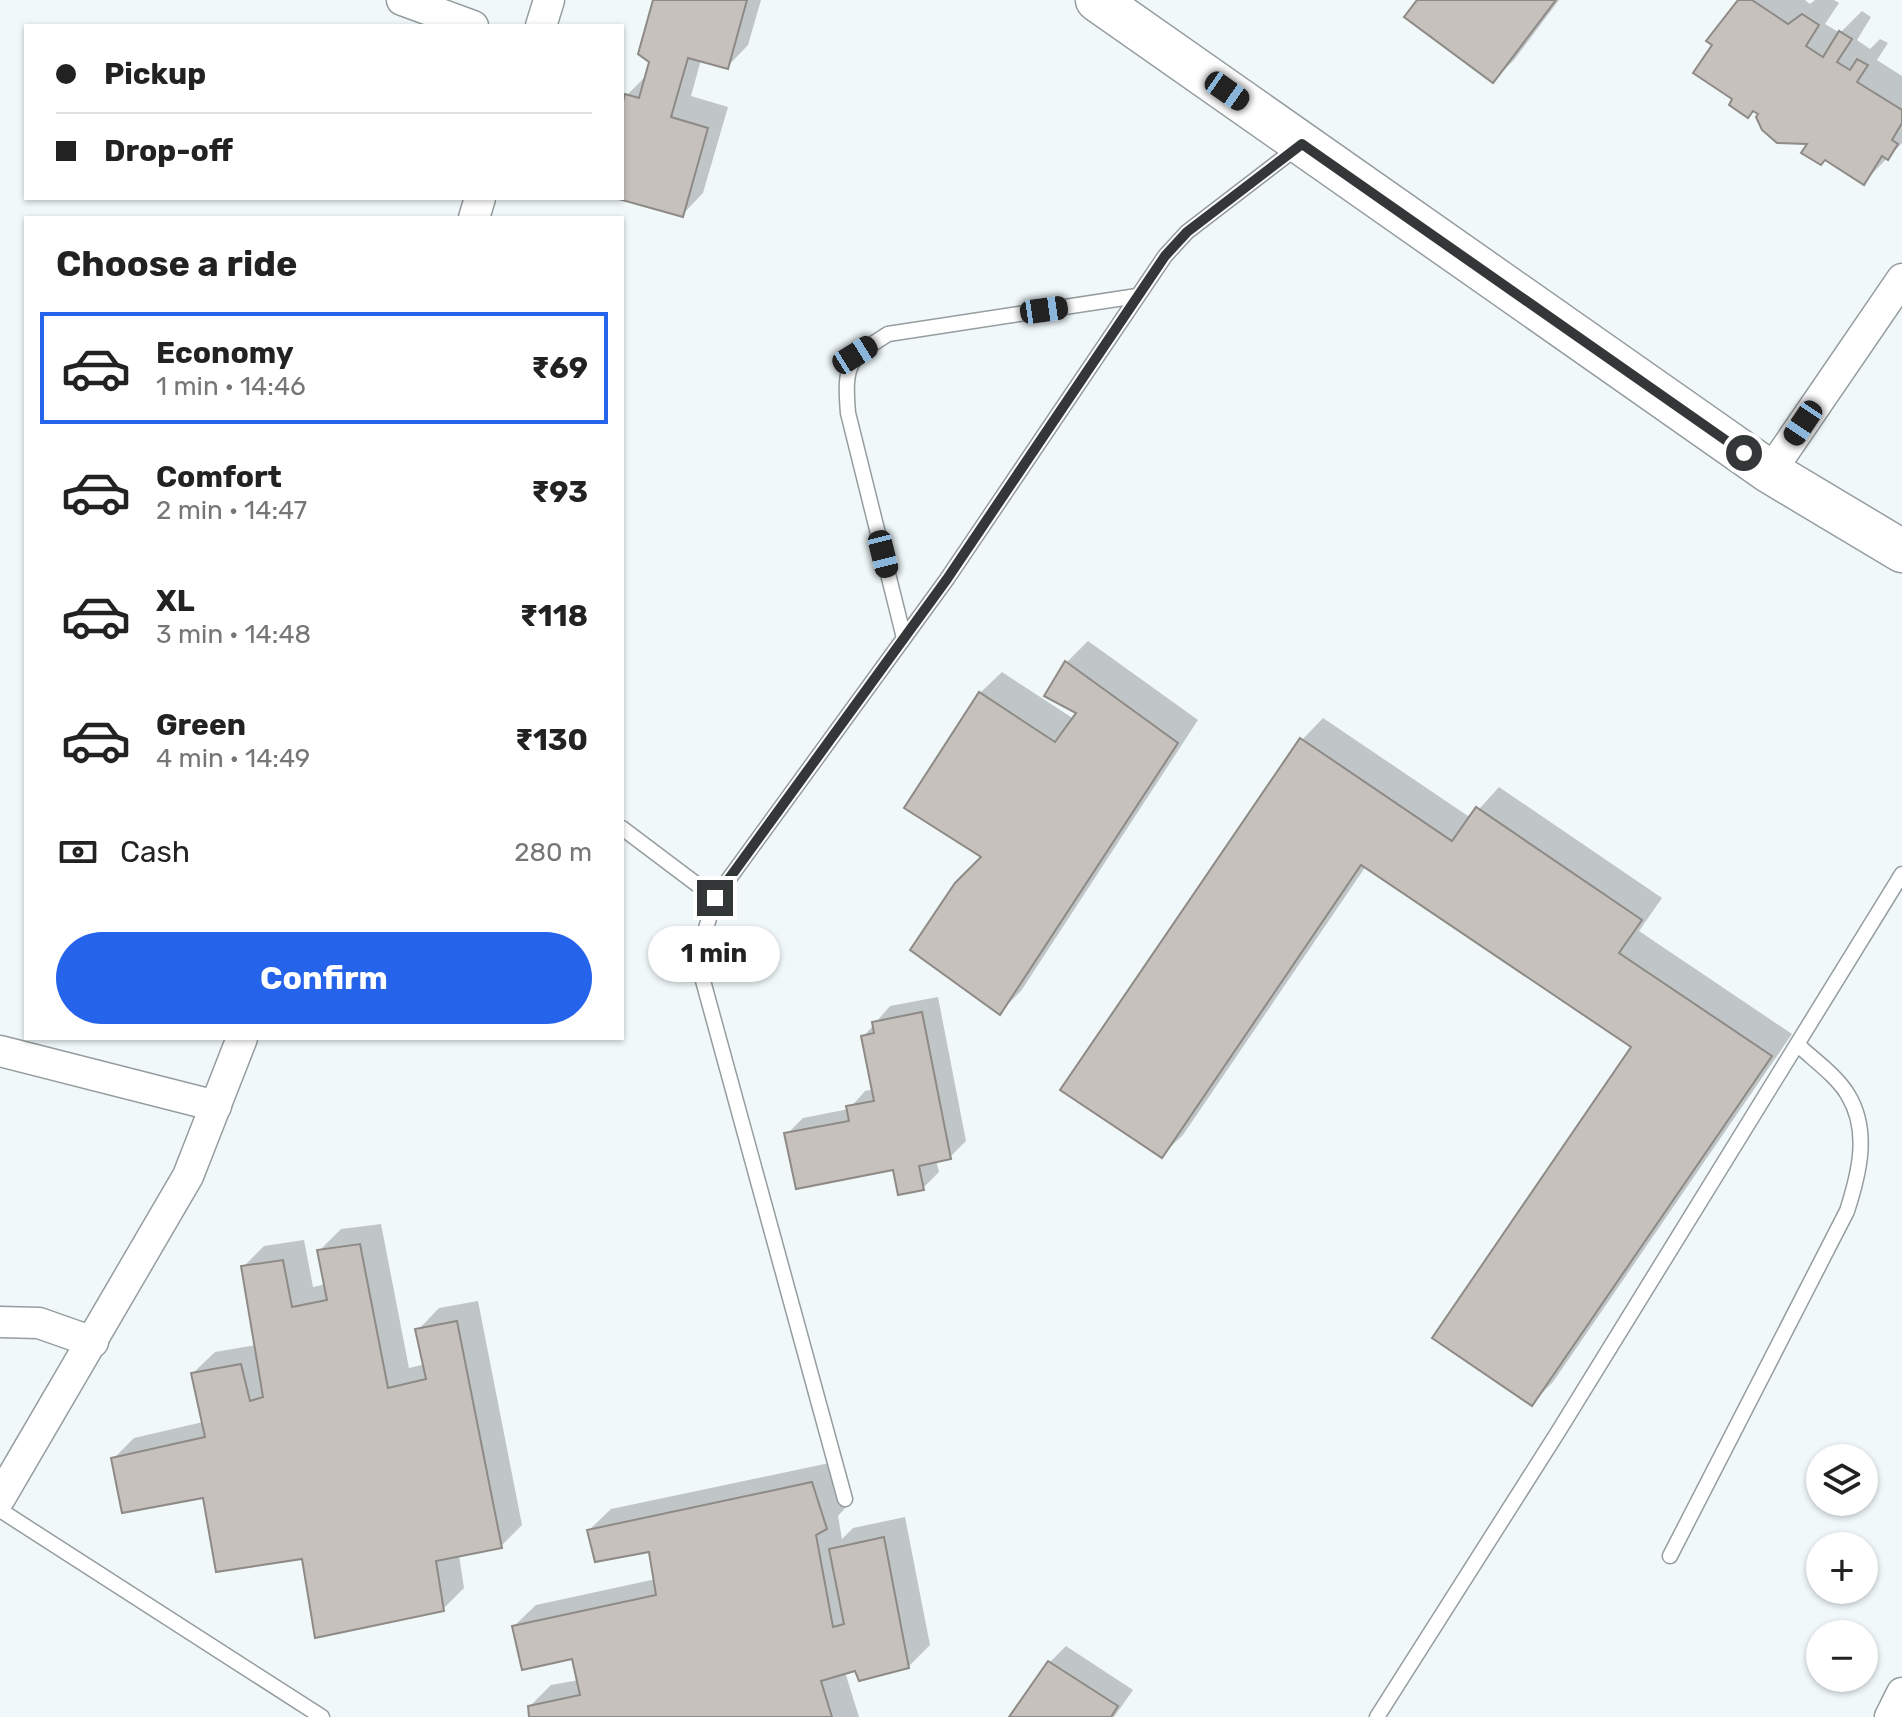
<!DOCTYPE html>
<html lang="en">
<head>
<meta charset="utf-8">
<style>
	:root { --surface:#fff; --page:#f2f2f2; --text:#222; --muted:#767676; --line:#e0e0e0; --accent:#2563eb }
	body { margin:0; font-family:Rubik,sans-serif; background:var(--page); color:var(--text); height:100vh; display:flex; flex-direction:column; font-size:30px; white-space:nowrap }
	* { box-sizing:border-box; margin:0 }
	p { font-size:26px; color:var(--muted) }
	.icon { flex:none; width:44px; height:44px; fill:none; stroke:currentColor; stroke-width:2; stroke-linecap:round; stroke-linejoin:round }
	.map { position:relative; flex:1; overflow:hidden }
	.side { position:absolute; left:24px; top:216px; width:600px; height:824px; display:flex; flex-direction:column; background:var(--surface); border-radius:0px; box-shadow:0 2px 6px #0004 }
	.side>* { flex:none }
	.guide { position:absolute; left:24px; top:24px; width:600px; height:176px; border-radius:0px; box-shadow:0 2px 6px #0004; display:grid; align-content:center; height:176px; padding:0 32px; background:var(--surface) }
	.controls { position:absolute; left:1806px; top:1444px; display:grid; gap:16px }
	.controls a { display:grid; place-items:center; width:72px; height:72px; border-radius:50%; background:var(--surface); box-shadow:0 2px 6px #0004; font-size:40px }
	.end { position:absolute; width:36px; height:36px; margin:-18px; border:10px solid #343738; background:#fff; box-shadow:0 0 0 4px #fff }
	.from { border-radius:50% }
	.bubble { position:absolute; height:56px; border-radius:28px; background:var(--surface); box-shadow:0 2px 6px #0004; font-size:26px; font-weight:700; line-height:56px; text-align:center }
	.car { position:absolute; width:24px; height:48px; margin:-24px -12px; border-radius:10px; box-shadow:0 0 6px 2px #0007; background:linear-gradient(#222 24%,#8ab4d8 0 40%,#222 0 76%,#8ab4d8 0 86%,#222 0) }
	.guide b { display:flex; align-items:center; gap:28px; height:76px; font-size:30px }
	.guide b+b { border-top:2px solid var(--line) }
	.guide i { width:20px; height:20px; background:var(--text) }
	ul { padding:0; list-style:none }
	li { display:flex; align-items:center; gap:24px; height:112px; margin:0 16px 12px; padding:0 16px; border:4px solid transparent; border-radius:0px }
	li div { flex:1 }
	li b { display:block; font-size:30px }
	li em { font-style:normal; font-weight:700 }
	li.active { border-color:var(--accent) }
	li>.icon { width:72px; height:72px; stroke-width:1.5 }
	h2 { padding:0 32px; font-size:36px; line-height:96px }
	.pay { display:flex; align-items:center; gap:20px; height:88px; padding:0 32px; font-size:30px }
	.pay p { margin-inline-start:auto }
	.primary-button { display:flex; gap:16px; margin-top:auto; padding:16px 32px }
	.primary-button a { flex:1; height:92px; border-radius:48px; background:var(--accent); color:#fff; font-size:32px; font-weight:700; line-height:92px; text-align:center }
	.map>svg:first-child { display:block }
	.shadow { fill:#0003 }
	.building { fill:#c6c1bc; stroke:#8e8a85; stroke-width:2 }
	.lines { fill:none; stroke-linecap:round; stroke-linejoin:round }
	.lane-casing { stroke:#959d9f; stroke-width:17 }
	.street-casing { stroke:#959d9f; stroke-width:33 }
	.secondary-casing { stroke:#959d9f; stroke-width:45 }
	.lane { stroke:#fff; stroke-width:14 }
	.street { stroke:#fff; stroke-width:30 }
	.secondary { stroke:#fff; stroke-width:42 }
	.route { stroke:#343738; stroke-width:10 }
</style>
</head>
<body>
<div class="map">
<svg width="1902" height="1717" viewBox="0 0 1902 1717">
	<rect width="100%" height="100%" fill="#f0f8fa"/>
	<g class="shadow">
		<path d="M655,0H761L748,45L727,67L701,60L691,96L728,107L703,193L682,215L622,198V113L627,95L648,74Z"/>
		<path d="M1420,0H1559L1514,60L1493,81Z"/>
		<path d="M1740,0H1805L1810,4L1815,0H1834L1839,3L1825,24L1840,33L1862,11L1871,17L1857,40L1870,49L1880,39L1888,43L1877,60L1902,76V143L1864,182L1810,142L1735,98Z"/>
		<path d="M1088,641L1198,720L1021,991L1000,1012L984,857L980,693L1002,672L1074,719L1079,712L1067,662Z"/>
		<path d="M1323,718L1471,818L1499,787L1662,898L1639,931L1792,1034L1553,1382L1532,1403L1634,1047L1366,866L1183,1135L1161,1156L1302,740Z"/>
		<path d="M938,997L966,1141L950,1157L936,1160L939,1172L923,1188L894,1168L787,1134L803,1118L849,1109L865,1091L874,1089L864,1036L890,1006Z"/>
		<path d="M381,1224L409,1368L425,1364L418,1330L439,1308L478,1301L522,1525L501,1546L459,1555L464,1588L443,1609L304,1556L205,1496L113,1459L134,1438L203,1422L193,1373L215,1352L256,1345L243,1267L264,1246L304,1240L313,1287L326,1284L319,1251L341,1229Z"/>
		<path d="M834,1462L847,1506L838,1516L842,1539L853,1528L905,1517L930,1645L908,1667L845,1672L859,1717H532L530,1706L551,1685L579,1680L573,1657L514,1626L536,1605L656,1579L650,1549L589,1530L611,1509Z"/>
		<path d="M1066,1646L1133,1690L1114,1717H1011L1050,1662Z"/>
	</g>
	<g class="building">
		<path d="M653,0H747L728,69L688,58L671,117L708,128L683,217L615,198H622V105L625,94L639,98L649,62L638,54Z"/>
		<path d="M1417,0H1556L1493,83L1404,17Z"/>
		<path d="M1738,0H1752L1788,24L1802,14L1819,25L1806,46L1823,57L1839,31L1852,39L1837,62L1850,70L1857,59L1868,65L1857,82L1902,110V123L1892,140L1898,144L1888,160L1882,156L1864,185L1825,160L1821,165L1801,153L1807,144L1777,143L1762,130L1756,117L1758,114L1753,111L1748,118L1729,105L1732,99L1693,73L1712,45L1706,41Z"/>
		<path d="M1065,661L1178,743L1000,1015L910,950L955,883L981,857L904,808L979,692L1055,742L1076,713L1044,696Z"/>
		<path d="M1300,738L1452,841L1476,807L1642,920L1619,953L1772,1056L1532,1406L1432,1338L1631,1047L1361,865L1162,1158L1060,1090Z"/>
		<path d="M922,1012L951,1159L919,1166L924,1190L898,1195L893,1170L796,1189L784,1133L849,1121L846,1106L874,1101L861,1036L874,1033L872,1022Z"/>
		<path d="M360,1244L388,1388L426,1379L415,1329L457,1321L502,1548L436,1561L444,1611L315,1638L302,1559L216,1572L203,1498L122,1513L111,1458L205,1437L191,1373L241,1364L250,1401L263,1397L241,1266L283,1260L292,1307L327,1300L317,1250Z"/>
		<path d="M812,1482L827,1529L816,1535L833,1627L844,1624L829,1549L884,1537L909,1668L859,1681L855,1671L821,1681L832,1717H529L528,1706L580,1695L572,1659L522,1670L512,1626L656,1595L649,1552L595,1562L587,1530Z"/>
		<path d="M1048,1661L1118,1706L1111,1717H1009Z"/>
	</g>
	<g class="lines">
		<g class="lane-casing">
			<g id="lane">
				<path d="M904,638L848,413C844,364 848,359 888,334L1137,296"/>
				<path d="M622,828L715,898"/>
				<path d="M845,1499L702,977L704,935L715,898L947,579L1165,256L1187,232L1299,146"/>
				<path d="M0,1510L322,1717"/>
				<path d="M1670,1556L1847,1211C1859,1174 1870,1131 1848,1095C1837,1076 1814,1060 1798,1045"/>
				<path d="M1377,1717L1558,1432L1902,874"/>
			</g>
		</g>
		<g class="street-casing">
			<g id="street">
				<path d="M402,0L473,26"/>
				<path d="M541,26L549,0"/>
				<path d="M474,218L480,198"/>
				<path d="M1770,472L1902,279"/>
				<path d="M0,1051L216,1106"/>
				<path d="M0,1322L39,1323L93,1342"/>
				<path d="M0,1498L188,1176L242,1038"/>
				<path d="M1890,1717L1902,1693"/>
			</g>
		</g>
		<g class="secondary-casing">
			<path id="secondary" d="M1097,0L1770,472L1902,551"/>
		</g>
		<use href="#lane" class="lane"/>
		<use href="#street" class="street"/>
		<use href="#secondary" class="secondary"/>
	</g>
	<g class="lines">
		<path class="route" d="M715,898L947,579L1165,256L1187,232L1302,144L1744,453"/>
	</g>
</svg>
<div class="controls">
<a><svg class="icon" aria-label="layers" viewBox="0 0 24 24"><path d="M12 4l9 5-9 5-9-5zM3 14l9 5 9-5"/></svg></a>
<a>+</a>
<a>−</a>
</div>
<i class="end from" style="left:1744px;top:453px"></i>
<i class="end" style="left:715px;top:898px"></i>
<div class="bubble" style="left:648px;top:926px;width:132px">1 min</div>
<i class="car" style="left:1227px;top:91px;rotate:125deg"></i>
<i class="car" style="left:1044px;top:310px;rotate:82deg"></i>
<i class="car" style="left:855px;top:355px;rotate:58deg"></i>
<i class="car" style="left:1803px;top:423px;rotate:214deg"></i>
<i class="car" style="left:883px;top:554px;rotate:166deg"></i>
<div class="guide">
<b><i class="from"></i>Pickup</b>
<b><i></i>Drop-off</b>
</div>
<section class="side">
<h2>Choose a ride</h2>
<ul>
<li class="active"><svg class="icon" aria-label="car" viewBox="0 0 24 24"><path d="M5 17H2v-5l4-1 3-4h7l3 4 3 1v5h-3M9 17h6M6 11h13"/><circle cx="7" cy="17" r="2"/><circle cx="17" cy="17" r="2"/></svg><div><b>Economy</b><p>1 min · 14:46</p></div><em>₹69</em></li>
<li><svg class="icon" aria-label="car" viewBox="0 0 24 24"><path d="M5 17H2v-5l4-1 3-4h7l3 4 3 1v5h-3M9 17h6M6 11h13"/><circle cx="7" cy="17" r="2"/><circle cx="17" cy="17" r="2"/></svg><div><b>Comfort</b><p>2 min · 14:47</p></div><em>₹93</em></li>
<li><svg class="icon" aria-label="car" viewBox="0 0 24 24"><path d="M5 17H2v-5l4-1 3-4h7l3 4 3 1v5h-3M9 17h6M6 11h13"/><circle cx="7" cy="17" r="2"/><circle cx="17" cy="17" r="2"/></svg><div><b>XL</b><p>3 min · 14:48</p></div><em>₹118</em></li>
<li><svg class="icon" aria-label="car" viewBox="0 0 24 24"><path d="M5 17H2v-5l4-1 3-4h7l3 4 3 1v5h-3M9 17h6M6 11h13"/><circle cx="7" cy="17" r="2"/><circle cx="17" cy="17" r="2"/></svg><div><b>Green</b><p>4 min · 14:49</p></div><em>₹130</em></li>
</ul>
<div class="pay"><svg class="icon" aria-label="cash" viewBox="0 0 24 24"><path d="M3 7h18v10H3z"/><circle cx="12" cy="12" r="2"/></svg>Cash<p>280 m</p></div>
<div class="primary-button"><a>Confirm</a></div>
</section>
</div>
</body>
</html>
